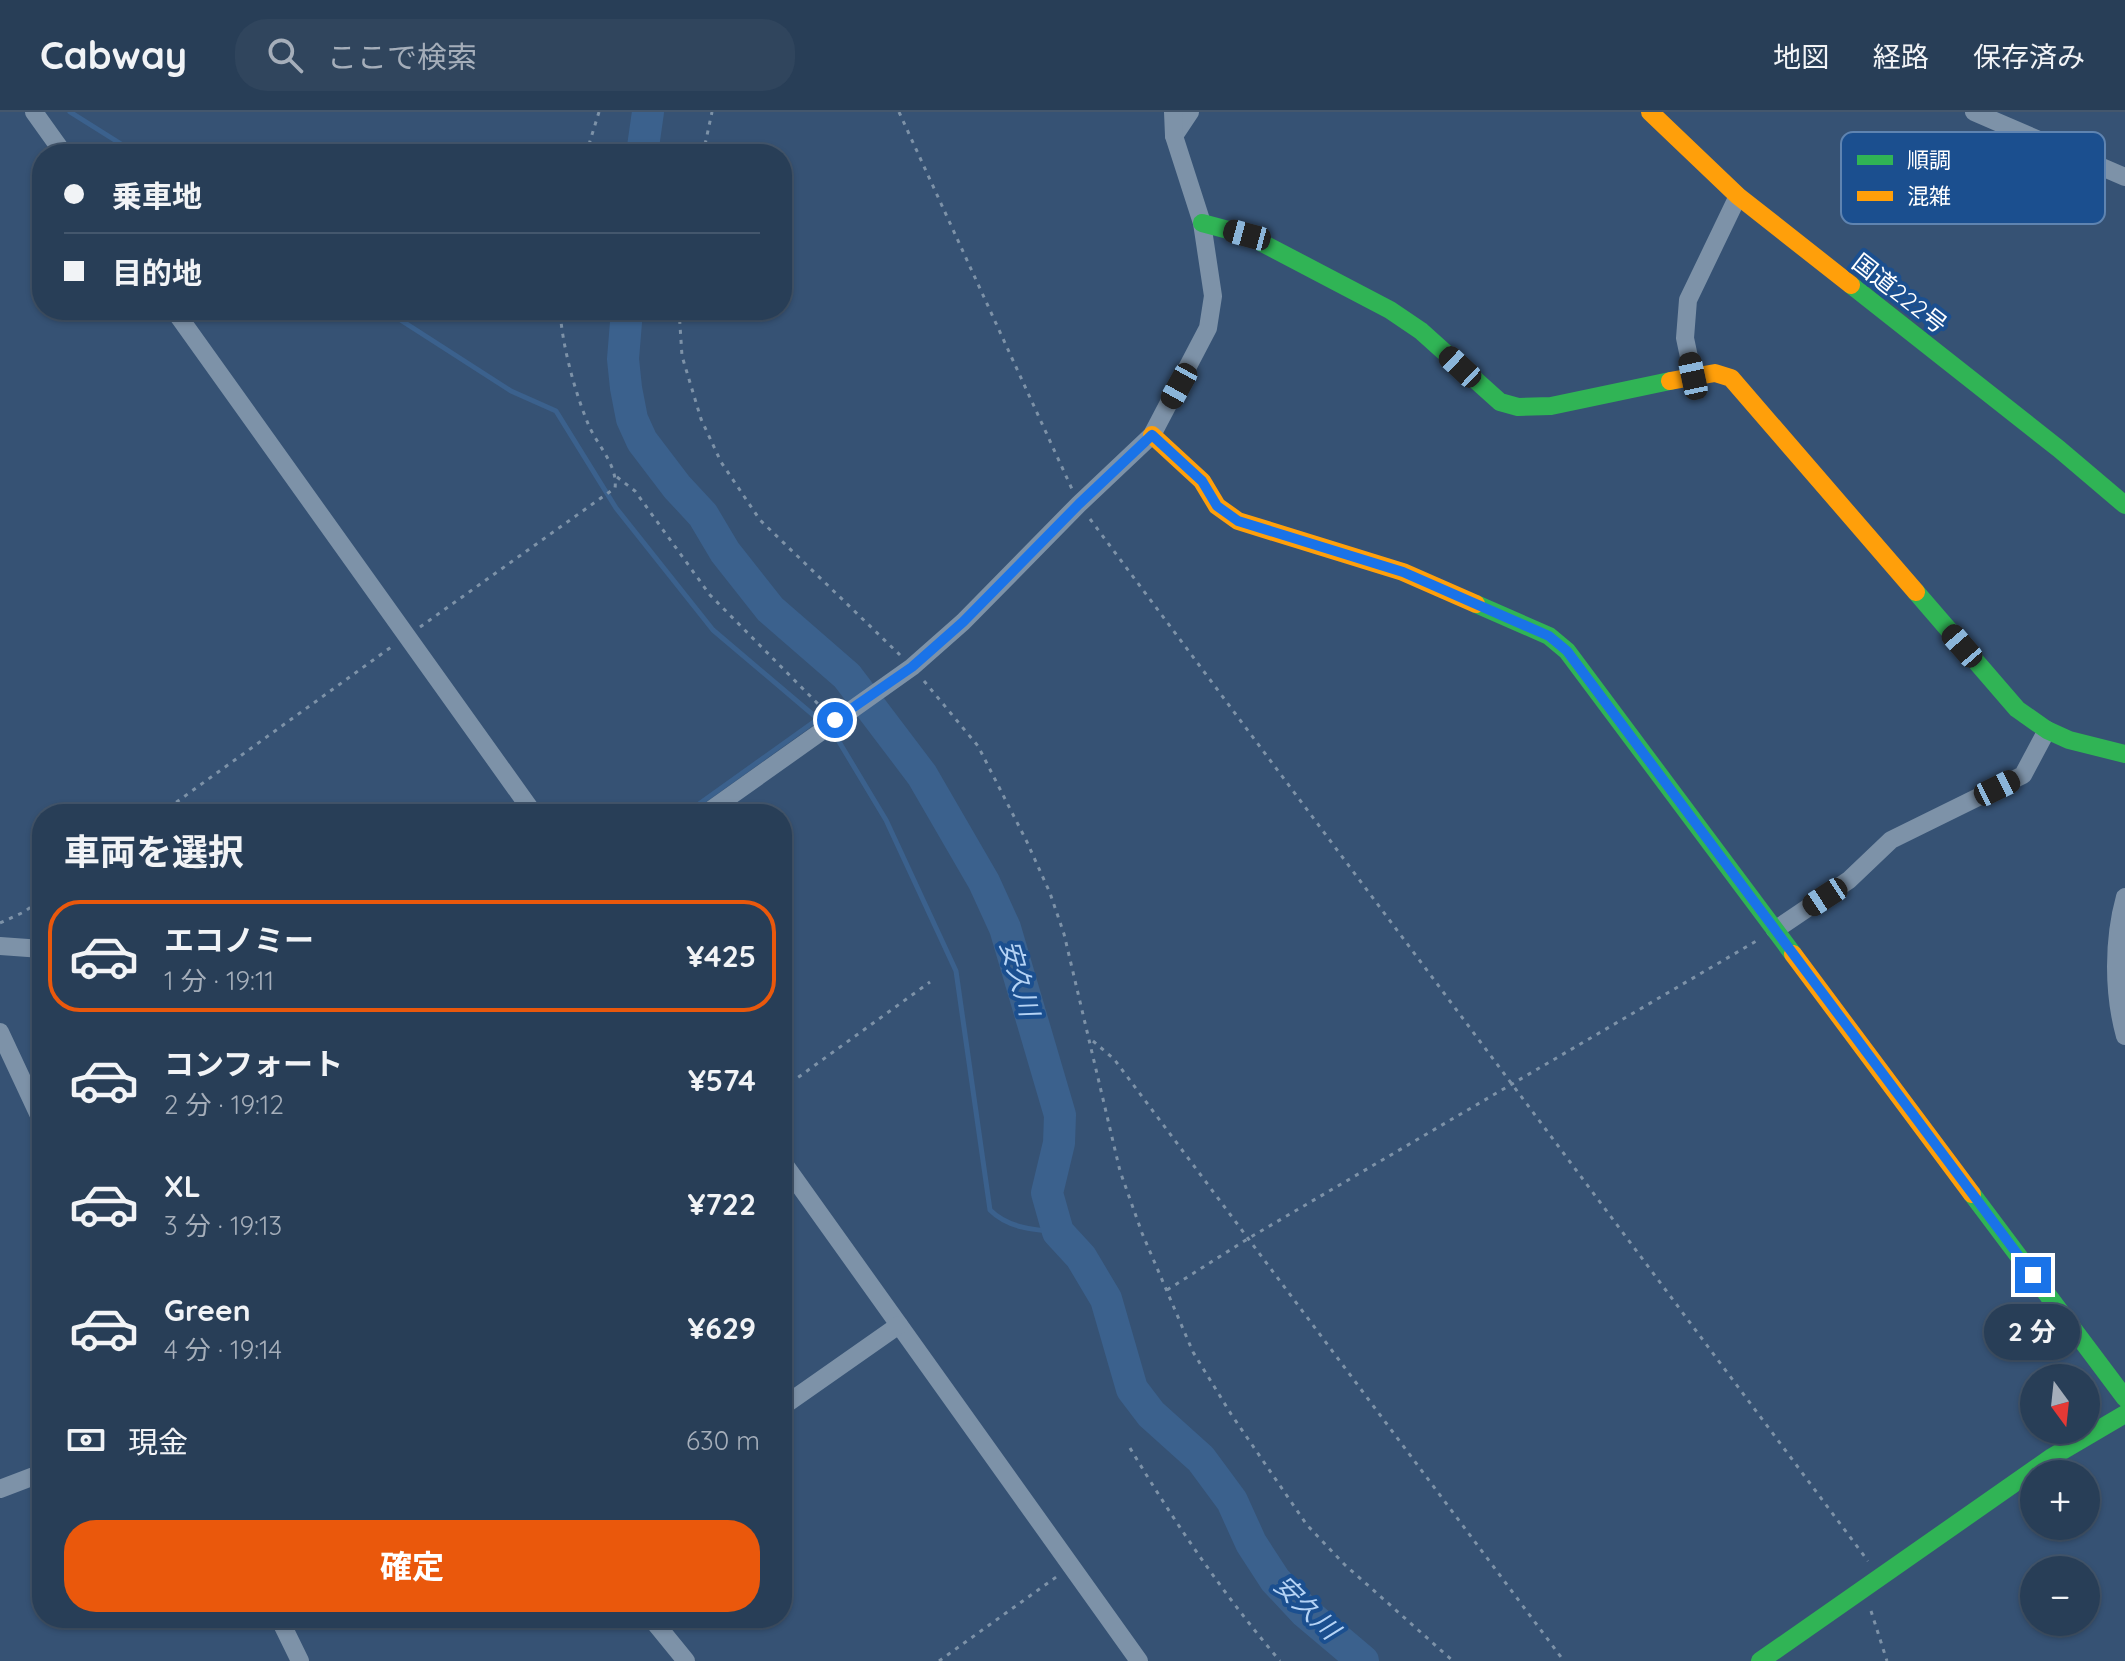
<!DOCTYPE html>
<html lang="ja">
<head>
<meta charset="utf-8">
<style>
	:root { --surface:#283e57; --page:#30455d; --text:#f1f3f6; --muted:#a5aeba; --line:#44576d; --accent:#ea580c }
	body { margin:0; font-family:Quicksand,"Noto Sans JP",sans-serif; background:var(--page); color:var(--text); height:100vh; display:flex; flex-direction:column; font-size:30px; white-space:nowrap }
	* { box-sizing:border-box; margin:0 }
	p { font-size:26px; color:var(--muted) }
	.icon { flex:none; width:44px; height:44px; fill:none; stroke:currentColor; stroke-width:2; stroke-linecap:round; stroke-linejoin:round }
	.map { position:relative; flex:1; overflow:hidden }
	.details { position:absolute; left:32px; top:692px; width:760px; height:824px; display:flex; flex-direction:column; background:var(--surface); border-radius:32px; box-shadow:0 2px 6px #0004,0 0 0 2px var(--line) }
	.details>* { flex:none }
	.banner { position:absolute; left:32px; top:32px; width:760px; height:176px; border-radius:32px; box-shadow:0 2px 6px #0004,0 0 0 2px var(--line); display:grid; align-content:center; height:176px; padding:0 32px; background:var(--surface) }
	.needle { width:52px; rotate:165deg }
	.buttons { position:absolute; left:2020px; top:1252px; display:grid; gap:16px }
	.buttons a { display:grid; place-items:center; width:80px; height:80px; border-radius:50%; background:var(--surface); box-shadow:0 2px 6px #0004,0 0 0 2px var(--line); font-size:40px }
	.end { position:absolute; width:36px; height:36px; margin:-18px; border:10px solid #1a73e8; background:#fff; box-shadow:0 0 0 4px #fff }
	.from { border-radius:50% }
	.bubble { position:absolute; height:56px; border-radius:28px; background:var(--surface); box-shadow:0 2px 6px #0004,0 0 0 2px var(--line); font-size:26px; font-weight:700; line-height:56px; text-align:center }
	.car { position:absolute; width:24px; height:48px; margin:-24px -12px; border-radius:10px; box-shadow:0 0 6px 2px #0007; background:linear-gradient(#222 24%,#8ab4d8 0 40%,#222 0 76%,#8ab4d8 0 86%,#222 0) }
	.banner b { display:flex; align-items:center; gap:28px; height:76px; font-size:30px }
	.banner b+b { border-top:2px solid var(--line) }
	.banner i { width:20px; height:20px; background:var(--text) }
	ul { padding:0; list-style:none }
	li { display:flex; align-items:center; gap:24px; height:112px; margin:0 16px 12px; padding:0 16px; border:4px solid transparent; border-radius:32px }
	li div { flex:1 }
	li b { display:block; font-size:30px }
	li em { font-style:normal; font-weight:700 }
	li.on { border-color:var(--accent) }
	li>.icon { width:72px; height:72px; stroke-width:1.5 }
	h2 { padding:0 32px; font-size:36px; line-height:96px }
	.pay { display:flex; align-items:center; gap:20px; height:88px; padding:0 32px; font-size:30px }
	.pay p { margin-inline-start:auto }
	.button { display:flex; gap:16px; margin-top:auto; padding:16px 32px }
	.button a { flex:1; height:92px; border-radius:32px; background:var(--accent); color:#fff; font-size:32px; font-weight:700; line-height:92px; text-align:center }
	header { display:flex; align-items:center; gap:48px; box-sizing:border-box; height:112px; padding:0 40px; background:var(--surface); border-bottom:2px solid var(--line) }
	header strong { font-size:38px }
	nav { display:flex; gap:44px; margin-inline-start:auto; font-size:28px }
	.search { width:560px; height:72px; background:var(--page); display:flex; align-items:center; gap:20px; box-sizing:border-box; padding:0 28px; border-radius:32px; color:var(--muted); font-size:30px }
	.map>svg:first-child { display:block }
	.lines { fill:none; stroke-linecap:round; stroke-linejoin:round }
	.stream { stroke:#3b618d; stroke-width:5 }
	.river { stroke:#3b618d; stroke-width:32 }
	.path { stroke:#7d92a8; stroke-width:3; stroke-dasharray:4 6; stroke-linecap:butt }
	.street { stroke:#7d92a8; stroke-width:18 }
	.fast { stroke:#30b455; stroke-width:18 }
	.slow { stroke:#ff9f0a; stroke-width:18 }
	.route { stroke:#1a73e8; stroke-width:10 }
	.labels { text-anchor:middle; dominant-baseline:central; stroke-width:8; stroke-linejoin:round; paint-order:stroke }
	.street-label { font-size:24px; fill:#fff; stroke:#1b4f8f }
	.water-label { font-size:26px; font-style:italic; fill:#b5d3f5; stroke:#1b4f8f }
	.key { fill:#1b4f8f; stroke:#5f84b1; stroke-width:2 }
	.key-label { font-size:22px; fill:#fff }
</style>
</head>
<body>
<header>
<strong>Cabway</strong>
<div class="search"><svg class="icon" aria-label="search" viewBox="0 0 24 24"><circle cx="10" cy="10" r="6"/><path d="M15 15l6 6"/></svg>ここで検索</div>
<nav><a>地図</a><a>経路</a><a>保存済み</a></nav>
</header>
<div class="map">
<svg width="2125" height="1549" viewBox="0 0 2125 1549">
	<rect width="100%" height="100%" fill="#365274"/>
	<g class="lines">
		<g class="stream">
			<path d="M70,0L137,42"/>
			<path d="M385,198L511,279L556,299L616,396L713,518L818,607L685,702"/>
			<path d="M835,623L886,708L956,859L990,1098C1008,1116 1034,1118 1058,1120"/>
		</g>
		<g class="river">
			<path d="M642,42L648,0"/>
			<path d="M627,198L623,247L626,276L632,307L642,329L677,375L703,403L725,440L770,497L847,564L922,663L984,770L1005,816L1060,1003L1059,1031L1047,1081L1058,1120L1081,1145L1106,1187L1132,1277L1151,1302L1201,1347L1232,1389L1251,1431L1275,1468L1305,1500L1363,1549"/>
		</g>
		<g class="path">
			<path d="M899,0L1072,377"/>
			<path d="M586,42L599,0"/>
			<path d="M703,42L712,0"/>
			<path d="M679,198L682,244L701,307L721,350L760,408L900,543"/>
			<path d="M617,365L635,379L710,483L823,597"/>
			<path d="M1090,407L1868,1449"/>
			<path d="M420,515L615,376C618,354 598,334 589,314C575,281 562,233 560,198"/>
			<path d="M924,569L978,634L1027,730L1050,781L1064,822L1120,1059L1142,1121L1193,1240L1231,1302L1307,1413L1344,1452L1453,1549"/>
			<path d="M160,702L394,533"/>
			<path d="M0,811L24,800L42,787"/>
			<path d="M1093,929L1114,947L1564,1549"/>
			<path d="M782,977L930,870"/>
			<path d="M1167,1178L1249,1126L1758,828"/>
			<path d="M1130,1336C1175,1411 1223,1482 1280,1549"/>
			<path d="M1871,1499L1887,1549"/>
			<path d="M939,1549L1059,1463"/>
		</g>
		<g class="street">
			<path d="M34,0L64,42"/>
			<path d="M1974,0L2125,65"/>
			<path d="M1174,24L1190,0"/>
			<path d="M174,198L534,702"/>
			<path d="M1693,264L1685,226L1688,188L1738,84"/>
			<path d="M705,702L912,555L963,510L1079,392L1152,323L1208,216L1213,184L1202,111L1174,24L1173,0"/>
			<path d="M2125,785C2113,828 2113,881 2125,924"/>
			<path d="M1775,818L1849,768L1891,728L2023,663L2047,618"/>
			<path d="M0,834L42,837"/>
			<path d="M0,920L42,1010"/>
			<path d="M782,1049L1139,1549"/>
			<path d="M782,1295L899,1213"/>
			<path d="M0,1377L42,1361"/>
			<path d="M279,1506L300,1549"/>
			<path d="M651,1506L686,1549"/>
		</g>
		<g class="fast">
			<path d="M1202,111L1247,123L1390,198L1421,219L1500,290L1518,295L1551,294L1670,269"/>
			<path d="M1851,173L2059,337L2125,393"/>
			<path d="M1916,480L2017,597L2047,618L2069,628L2125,642"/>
			<path d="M1476,492L1549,524L1567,539L1793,842"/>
			<path d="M1972,1082L2125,1286"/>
			<path d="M1760,1549L2052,1345L2125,1302"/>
		</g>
		<g class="slow">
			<path d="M1650,0L1738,84L1851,173"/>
			<path d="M1670,269L1715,261L1731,266L1916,480"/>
			<path d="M1152,323L1202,369L1217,394L1238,409L1403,460L1476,492"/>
			<path d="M1793,842L1972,1082"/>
		</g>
	</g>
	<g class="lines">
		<path class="route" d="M835,608L912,555L963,510L1079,392L1152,323L1202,369L1217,394L1238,409L1403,460L1549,524L1567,539L2033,1163"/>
	</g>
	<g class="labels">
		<g class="street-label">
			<text transform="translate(1900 181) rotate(38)">国道222号</text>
		</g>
		<g class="water-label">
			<text transform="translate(1020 866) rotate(74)">安久川</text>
			<text transform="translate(1307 1495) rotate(44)">安久川</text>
		</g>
	</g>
	<rect x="1841" y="20" width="264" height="92" rx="12" class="key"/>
	<rect x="1857" y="43" width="36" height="10" fill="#30b455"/>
	<rect x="1857" y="79" width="36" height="10" fill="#ff9f0a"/>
	<g class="key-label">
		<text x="1907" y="56">順調</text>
		<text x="1907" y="92">混雑</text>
	</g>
</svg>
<div class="buttons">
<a><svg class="needle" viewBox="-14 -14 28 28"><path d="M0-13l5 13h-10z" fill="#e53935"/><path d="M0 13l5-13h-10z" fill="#a5aeba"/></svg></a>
<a>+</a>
<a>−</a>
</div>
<i class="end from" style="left:835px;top:608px"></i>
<i class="end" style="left:2033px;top:1163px"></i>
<div class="bubble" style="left:1984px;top:1192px;width:96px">2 分</div>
<i class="car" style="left:1247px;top:123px;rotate:285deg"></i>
<i class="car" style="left:1460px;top:255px;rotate:313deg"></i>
<i class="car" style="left:1693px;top:264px;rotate:348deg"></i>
<i class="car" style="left:1179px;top:274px;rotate:209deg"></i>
<i class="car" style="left:1962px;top:534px;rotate:319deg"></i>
<i class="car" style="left:1997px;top:676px;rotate:64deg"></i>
<i class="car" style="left:1825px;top:785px;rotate:237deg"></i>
<div class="banner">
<b><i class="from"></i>乗車地</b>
<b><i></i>目的地</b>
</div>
<section class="details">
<h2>車両を選択</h2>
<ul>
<li class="on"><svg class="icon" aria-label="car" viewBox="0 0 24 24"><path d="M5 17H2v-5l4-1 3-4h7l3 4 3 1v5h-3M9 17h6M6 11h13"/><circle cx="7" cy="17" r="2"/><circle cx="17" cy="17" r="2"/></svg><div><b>エコノミー</b><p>1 分 · 19:11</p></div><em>¥425</em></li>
<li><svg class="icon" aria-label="car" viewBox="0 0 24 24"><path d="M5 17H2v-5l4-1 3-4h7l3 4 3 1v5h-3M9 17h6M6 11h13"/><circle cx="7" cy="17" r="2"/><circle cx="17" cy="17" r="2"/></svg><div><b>コンフォート</b><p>2 分 · 19:12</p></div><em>¥574</em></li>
<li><svg class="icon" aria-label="car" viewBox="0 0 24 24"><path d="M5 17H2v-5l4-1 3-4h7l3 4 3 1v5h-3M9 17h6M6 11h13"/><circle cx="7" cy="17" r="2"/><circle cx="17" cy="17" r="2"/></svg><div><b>XL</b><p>3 分 · 19:13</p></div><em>¥722</em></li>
<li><svg class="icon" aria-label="car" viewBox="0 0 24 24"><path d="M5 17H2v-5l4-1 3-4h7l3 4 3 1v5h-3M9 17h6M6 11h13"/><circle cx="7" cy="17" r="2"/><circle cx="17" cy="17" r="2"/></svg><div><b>Green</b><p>4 分 · 19:14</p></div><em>¥629</em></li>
</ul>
<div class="pay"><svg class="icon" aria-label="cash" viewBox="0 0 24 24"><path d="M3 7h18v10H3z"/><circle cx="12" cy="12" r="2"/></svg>現金<p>630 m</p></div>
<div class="button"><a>確定</a></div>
</section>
</div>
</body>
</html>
